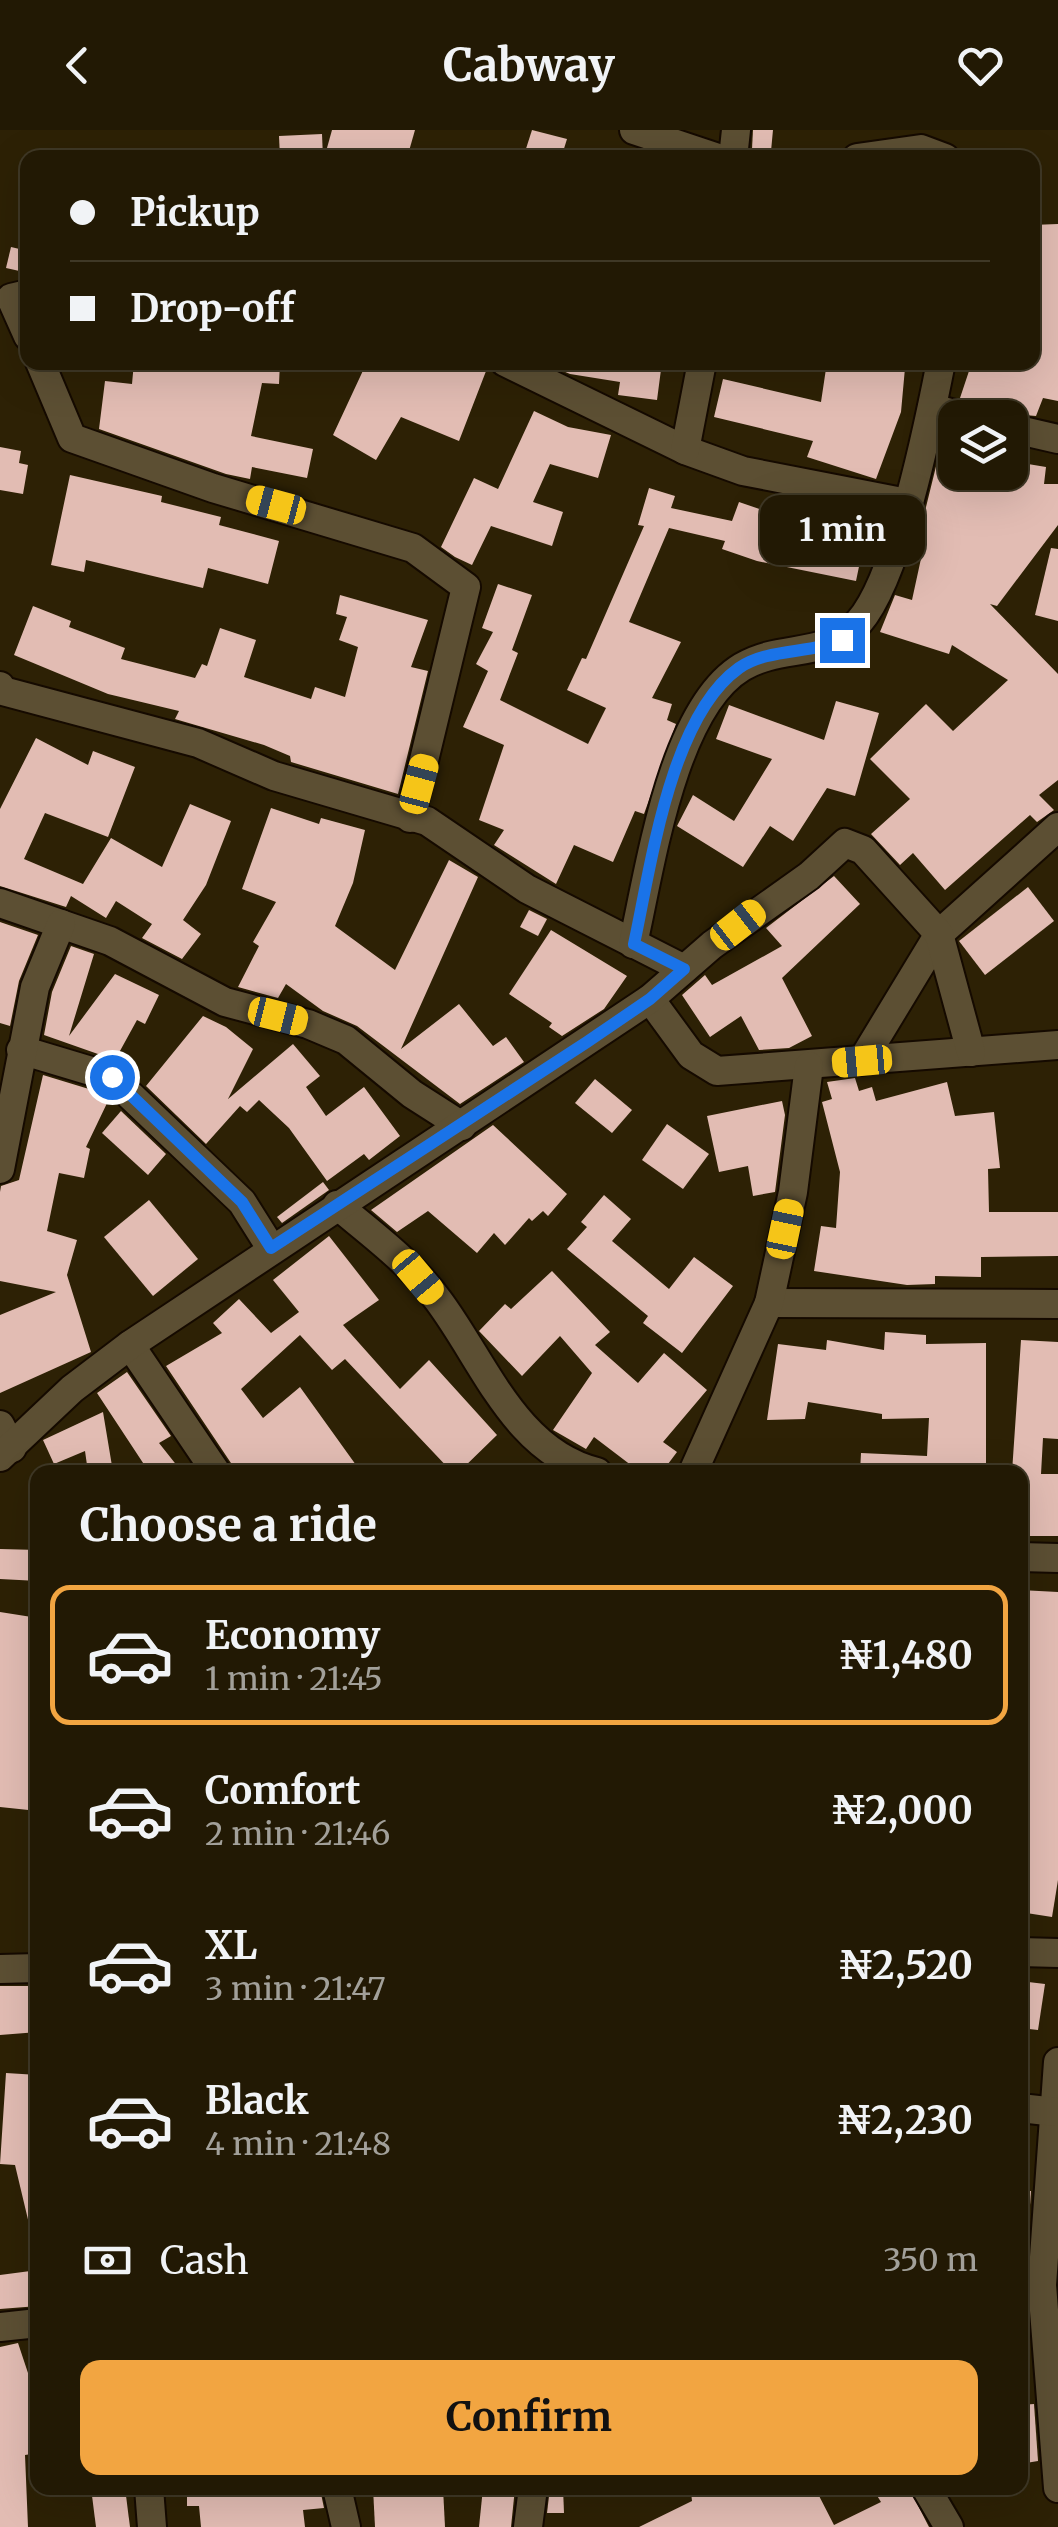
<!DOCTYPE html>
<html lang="en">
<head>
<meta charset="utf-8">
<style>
	:root { --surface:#221904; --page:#2a220e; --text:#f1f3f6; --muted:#a2a09a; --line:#3f3826; --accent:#f2a541 }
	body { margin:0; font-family:Merriweather,serif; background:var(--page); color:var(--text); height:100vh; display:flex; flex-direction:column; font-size:38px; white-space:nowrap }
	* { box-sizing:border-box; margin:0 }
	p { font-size:32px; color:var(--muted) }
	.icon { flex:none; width:55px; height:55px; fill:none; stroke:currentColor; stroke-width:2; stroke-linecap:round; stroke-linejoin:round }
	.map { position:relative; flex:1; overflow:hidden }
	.details { position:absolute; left:30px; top:1335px; width:998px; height:1030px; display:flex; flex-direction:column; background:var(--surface); border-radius:20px; box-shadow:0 10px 40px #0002,0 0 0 2px var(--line) }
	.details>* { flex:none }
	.hud { position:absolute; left:20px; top:20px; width:1020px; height:220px; border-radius:20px; box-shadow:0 10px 40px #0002,0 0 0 2px var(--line); display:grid; align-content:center; height:220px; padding:0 50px; background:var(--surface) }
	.buttons { position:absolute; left:938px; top:270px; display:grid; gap:20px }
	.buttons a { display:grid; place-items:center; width:90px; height:90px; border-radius:20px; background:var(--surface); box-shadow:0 10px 40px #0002,0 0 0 2px var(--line); font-size:50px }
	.end { position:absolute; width:45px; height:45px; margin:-22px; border:12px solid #1a73e8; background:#fff; box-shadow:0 0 0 5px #fff }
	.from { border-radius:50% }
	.bubble { position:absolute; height:70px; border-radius:20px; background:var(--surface); box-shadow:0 10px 40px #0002,0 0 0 2px var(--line); font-size:32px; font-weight:700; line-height:70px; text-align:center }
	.car { position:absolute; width:30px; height:60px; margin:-30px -15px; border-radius:12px; box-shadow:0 0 8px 2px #0007; background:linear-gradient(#f5c518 24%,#345 0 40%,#f5c518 0 76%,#345 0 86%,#f5c518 0) }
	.hud b { display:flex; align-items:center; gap:35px; height:95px; font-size:38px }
	.hud b+b { border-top:2px solid var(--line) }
	.hud i { width:25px; height:25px; background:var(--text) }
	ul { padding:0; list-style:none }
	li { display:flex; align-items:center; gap:30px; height:140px; margin:0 20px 15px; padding:0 30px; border:5px solid transparent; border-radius:20px }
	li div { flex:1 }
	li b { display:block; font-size:38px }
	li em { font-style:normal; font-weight:700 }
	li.active { border-color:var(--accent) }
	li>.icon { width:90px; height:90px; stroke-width:1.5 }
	h2 { padding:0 50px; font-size:45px; line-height:120px }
	.pay { display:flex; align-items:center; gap:25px; height:110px; padding:0 50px; font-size:38px }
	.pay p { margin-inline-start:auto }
	.cta { display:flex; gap:20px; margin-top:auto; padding:20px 50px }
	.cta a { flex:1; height:115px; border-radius:20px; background:var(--accent); color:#111; font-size:40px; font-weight:700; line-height:115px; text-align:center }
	header { display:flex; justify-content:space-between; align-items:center; height:130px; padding:0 50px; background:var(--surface); font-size:45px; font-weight:700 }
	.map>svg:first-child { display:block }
	.building { fill:#e2bcb3 }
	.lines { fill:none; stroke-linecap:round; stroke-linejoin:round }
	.minor-casing { stroke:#150a00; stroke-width:32 }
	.minor { stroke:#5c4f33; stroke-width:28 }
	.route { stroke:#1a73e8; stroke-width:12 }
</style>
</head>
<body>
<header><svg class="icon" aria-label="back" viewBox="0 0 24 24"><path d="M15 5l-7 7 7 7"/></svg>Cabway<svg class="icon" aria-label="heart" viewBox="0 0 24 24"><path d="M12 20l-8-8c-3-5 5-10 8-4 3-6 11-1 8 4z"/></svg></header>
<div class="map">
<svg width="1058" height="2397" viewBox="0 0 1058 2397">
	<rect width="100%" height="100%" fill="#2d2105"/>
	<g class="building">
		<path d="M332,0H415L407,28H372L327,18Z"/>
		<path d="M532,0L567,9L561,28H523Z"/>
		<path d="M753,0H773L771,21L752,19Z"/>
		<path d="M322,4L323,28H280L279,6Z"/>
		<path d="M1058,94V271L1043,268L1036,286L1002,283L960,268L972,232H1032V95Z"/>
		<path d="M11,117L28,121L24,142L6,138Z"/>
		<path d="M134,232H280L279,254L262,253L251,306L313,319L307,348L252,337L250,349L226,344L99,299L105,251L132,254Z"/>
		<path d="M367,232H488V236L459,311L401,287L376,330L333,305Z"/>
		<path d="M563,232H662L657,270L618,265L620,252L570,244L563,241Z"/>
		<path d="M827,232L905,238L901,282L876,349L807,327L813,311L714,287L723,249L821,272Z"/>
		<path d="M534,281L568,297L611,305L598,348L550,334L533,372L563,382L552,416L491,396L472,435L455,427L441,417L474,348L498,359Z"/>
		<path d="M945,300L955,302V342H1010V331L1046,337L1044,354H1058V395L997,476L990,474L1058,544V650L1039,665L1054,680L1037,692L1030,685L945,760L913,723L900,735L871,704L910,669L870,629L926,574L953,601L1008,550L952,515L949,524L880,502L895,465L912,470L927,401H922L926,377Z"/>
		<path d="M0,317L21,321L19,333L28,335L23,364L0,360Z"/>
		<path d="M70,345L162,366L161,372L221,387L219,395L279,411L268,454L208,438L203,458L86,430L84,442L51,435Z"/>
		<path d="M649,358L675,366L671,378L732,391L739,372L777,385L866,403L856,451L757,431L722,419L725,411L669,398L629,492L681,512L652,568L672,574L667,590L676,594L644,684L635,681L613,732L574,715L556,754L494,715L504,700L479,690L504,615L463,597L488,541L476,534L493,502L482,498L498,454L532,465L512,520L518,523L500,570L588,614L606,578L567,560L582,528L586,529L644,396L638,395Z"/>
		<path d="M1051,418L1058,419V491L1035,485Z"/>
		<path d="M340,465L428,490L411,537L428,541L398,664L291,632L290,626L264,615L175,589L179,581L108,564L14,525L33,476L71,491L69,497L125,518L121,529L195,548L202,534L207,536L220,498L256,510L244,547L311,569L315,557L345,567L358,517L339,510L347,487L336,484Z"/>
		<path d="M836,571L879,583L855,666L827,658L793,711L770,696L743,737L677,696L693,665L734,691L772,629L716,609L729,575L824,610Z"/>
		<path d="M36,608L88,635L93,621L135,637L108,707L45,683L24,729L83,754L111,708L162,737L190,674L231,691L206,755L183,790L201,804L182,829L142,808L152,794L116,771L106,788L71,766L66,777L0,756V679Z"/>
		<path d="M271,678L319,694L321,688L365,700L353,753L335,796L395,840L449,730L478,747L401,919L459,874L493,916L506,907L524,932L460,974L357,896L323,881L286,854L278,868L238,857L259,816L253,812L276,772L242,759Z"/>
		<path d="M834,746L860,774L782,848L812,906L789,918L759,920L741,886L710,907L682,865L705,845L712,855L782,816L766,798Z"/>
		<path d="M1028,757L1054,791L985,845L959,811Z"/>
		<path d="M529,780L547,789L538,806L520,797Z"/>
		<path d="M0,792L38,805L19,851L10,896L0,893Z"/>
		<path d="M551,800L627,846L604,879L562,906L549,897L552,893L509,864Z"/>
		<path d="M71,816L94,824L69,906L115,844L159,865L145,894L137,890L115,930L44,905L52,862Z"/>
		<path d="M203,886L226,897L253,919L228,969L293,914L320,946L306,957L326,986L364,957L400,1006L369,1030L364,1024L327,1051L289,998L259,970L247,982L240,976L206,1014L146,956Z"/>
		<path d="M43,945L102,963L109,969L86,1017L90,1019L84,1048L59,1043L47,1101L77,1110L67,1145L91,1222L0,1263V1185L56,1162L0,1151V1062L1,1056L19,1050Z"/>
		<path d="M855,948L859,961L872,957L876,971L947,952L955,986L994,982L1000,1038L988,1039L989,1082H1058V1126L981,1127V1147L935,1146V1154L907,1155L814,1141L821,1096L836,1098L840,1042L822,972L832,969L827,952Z"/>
		<path d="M595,949L632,980L612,1003L575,973Z"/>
		<path d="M782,971L785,985L775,1062L753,1066L748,1036L719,1042L707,986Z"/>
		<path d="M121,981L166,1024L148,1045L102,1003Z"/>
		<path d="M667,994L709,1024L683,1059L642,1030Z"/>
		<path d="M493,995L567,1064L548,1086L543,1081L532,1091L529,1088L505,1115L494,1103L477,1123L428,1081L397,1102L371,1080Z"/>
		<path d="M323,1052L329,1060L282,1093L277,1087Z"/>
		<path d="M604,1065L631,1089L612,1111L669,1159L694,1127L733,1156L682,1223L643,1193L648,1186L567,1119L587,1097L581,1092Z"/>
		<path d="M149,1070L198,1129L153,1166L104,1107Z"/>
		<path d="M329,1106L379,1170L343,1195L400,1259L429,1230L497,1305L459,1342H452L345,1229L332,1240L300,1205L241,1259L263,1288L300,1257L361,1342H237L166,1236L222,1203L213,1193L239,1169L271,1203L299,1182L273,1150Z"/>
		<path d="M552,1141L610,1202L595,1215L638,1253L664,1223L707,1260L663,1312L677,1322L662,1342H640L594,1307L586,1319L553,1300L592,1243L560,1206L522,1246L479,1201L505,1174L511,1179Z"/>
		<path d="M885,1202L926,1205V1214L986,1213V1342H860L861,1323L927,1326L929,1288L882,1289V1284L808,1272L805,1289L767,1290L778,1214L826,1220L827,1210L884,1220Z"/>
		<path d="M1021,1210L1058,1212V1309L1043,1308L1041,1344H1058V1406H1020V1342H1012Z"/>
		<path d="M127,1242L171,1306L159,1313L182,1342H149L97,1263Z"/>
		<path d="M103,1282L113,1342H88L85,1321L54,1334L43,1310Z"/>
		<path d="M0,1419L38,1420V1451L0,1449Z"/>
		<path d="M1020,1460L1058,1462V1750L1052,1787L1020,1782Z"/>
		<path d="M0,1482L38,1488V1681L0,1677Z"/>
		<path d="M1020,1851L1045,1854L1038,1900L1020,1898Z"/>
		<path d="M0,1856H38V1902L0,1905Z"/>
		<path d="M6,1943L38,1945V2097L30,2098L15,2035L0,2034Z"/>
		<path d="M1020,2061H1031L1025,2147H1020Z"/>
		<path d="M38,2140V2176L0,2179V2145Z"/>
		<path d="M18,2213L38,2273V2323L25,2325L28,2397H0V2217Z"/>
		<path d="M1034,2274L1038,2331L1020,2334V2275Z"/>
		<path d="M91,2358H125L130,2397H96Z"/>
		<path d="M187,2358L320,2359L324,2378L303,2380L305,2397H201L199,2376H187Z"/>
		<path d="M373,2358H443L445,2397H375Z"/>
		<path d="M483,2358H515L511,2397H479Z"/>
		<path d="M550,2358H563L564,2383H547Z"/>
		<path d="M700,2358H815L834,2395L881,2372L876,2364L886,2358H909L929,2397H639L692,2371L691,2362Z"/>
	</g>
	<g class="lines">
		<g class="minor-casing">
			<g id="minor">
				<path d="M634,0L718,28"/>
				<path d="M733,28L736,0"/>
				<path d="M857,28L921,19L945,28"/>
				<path d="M28,164L11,168L28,206"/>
				<path d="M40,232L72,308L213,358L413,418L466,457L410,688"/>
				<path d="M505,232L685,320L743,341L907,373"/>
				<path d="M932,278L969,288"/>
				<path d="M1010,298L1058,309"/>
				<path d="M685,320L702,232"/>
				<path d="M0,556L3,561L198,613L274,646L427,691L527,759L684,839"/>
				<path d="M0,773L110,811L225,872L308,894L346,910L412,964L462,996"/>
				<path d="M633,814C650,739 672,579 742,537C782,513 826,530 859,492C898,448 929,293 941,232"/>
				<path d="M650,869L691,925L717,941L1058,915"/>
				<path d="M21,920L111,947L242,1072L271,1118"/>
				<path d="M862,931L939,804L1058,697"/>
				<path d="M0,1039L35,857L61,794"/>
				<path d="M337,1075C373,1105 410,1132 438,1170C484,1231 515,1322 597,1342"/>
				<path d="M769,1173L1058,1174"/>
				<path d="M130,1215L216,1342"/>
				<path d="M0,1295L12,1318"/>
				<path d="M0,1327L72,1259L130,1215L650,869L712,815L809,746L845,713L863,720L939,804L971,922"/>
				<path d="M693,1342L769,1173L793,1062L809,936"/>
				<path d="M1020,1427L1058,1428"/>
				<path d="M1020,1822L1058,1823"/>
				<path d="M0,1839L38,1838"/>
				<path d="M1058,1932L1042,2155L1058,2358"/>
				<path d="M1020,1978L1056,1982"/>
				<path d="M0,2197L38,2193"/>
				<path d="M149,2358L152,2397"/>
				<path d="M337,2358L346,2397"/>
				<path d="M926,2358L949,2397"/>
				<path d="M528,2397L533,2358"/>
			</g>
		</g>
		<use href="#minor" class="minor"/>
	</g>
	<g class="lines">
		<path class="route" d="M112,947L242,1072L271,1118L587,912L650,869L684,839L634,814C651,736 670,587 739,538C768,518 810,524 842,510"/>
	</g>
</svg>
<div class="buttons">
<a><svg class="icon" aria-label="layers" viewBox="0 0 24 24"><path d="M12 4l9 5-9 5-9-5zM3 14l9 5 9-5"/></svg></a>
</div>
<i class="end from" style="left:112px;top:947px"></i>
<i class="end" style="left:842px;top:510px"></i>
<div class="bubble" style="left:760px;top:365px;width:165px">1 min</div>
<i class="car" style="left:276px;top:375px;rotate:285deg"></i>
<i class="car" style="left:419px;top:654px;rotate:15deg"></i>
<i class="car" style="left:738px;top:795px;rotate:52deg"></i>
<i class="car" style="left:278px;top:886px;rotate:104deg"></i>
<i class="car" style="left:862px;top:931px;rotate:265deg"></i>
<i class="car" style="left:785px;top:1099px;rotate:12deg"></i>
<i class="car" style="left:418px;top:1147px;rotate:140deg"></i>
<div class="hud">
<b><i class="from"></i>Pickup</b>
<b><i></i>Drop-off</b>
</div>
<section class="details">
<h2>Choose a ride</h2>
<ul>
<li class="active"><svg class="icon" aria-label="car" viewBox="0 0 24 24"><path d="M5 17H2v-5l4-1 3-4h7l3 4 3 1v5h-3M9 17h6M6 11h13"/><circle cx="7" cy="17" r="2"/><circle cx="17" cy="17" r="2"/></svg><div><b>Economy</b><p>1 min · 21:45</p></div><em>₦1,480</em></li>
<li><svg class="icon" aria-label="car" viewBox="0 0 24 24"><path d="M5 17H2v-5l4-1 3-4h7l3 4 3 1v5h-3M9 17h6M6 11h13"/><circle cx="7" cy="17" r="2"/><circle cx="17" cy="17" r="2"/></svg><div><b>Comfort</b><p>2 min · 21:46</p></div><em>₦2,000</em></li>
<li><svg class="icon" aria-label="car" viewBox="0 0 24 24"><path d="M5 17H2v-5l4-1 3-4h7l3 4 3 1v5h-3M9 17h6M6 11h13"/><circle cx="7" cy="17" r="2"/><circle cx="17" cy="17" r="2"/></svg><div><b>XL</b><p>3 min · 21:47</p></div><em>₦2,520</em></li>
<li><svg class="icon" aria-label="car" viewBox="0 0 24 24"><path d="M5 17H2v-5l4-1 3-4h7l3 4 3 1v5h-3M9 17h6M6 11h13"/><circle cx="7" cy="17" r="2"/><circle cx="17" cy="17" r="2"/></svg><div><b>Black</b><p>4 min · 21:48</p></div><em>₦2,230</em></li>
</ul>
<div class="pay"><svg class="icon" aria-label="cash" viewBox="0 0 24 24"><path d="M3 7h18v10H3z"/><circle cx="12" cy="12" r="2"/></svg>Cash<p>350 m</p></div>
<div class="cta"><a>Confirm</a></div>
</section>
</div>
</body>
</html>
